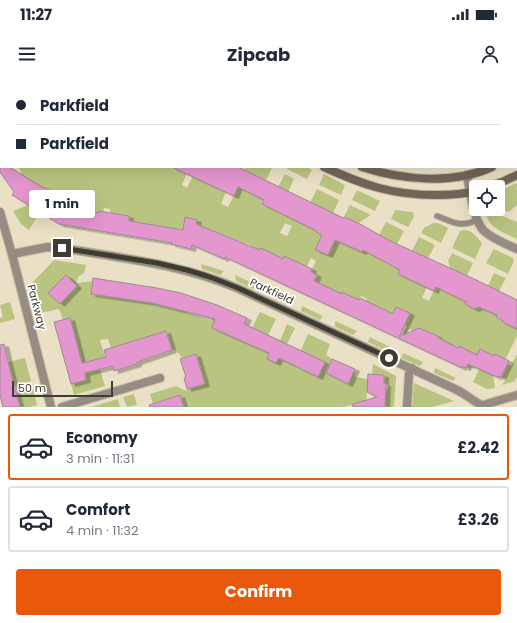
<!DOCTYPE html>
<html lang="en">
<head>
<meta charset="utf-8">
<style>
	:root { --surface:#fff; --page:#f2f2f3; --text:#1f2937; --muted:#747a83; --line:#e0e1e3; --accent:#ea580c }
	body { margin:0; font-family:Poppins,sans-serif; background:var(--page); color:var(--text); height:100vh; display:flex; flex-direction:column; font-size:15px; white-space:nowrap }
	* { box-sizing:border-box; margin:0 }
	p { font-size:13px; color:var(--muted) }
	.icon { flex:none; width:22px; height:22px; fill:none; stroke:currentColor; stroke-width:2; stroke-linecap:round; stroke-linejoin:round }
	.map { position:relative; height:327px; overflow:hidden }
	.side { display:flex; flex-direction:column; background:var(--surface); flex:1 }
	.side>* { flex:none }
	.top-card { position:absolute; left:0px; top:0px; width:517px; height:88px; box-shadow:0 4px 16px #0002; display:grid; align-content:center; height:88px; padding:0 16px; background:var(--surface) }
	.buttons { position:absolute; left:469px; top:100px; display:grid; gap:8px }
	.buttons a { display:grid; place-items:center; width:36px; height:36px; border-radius:4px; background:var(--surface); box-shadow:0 4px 16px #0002; font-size:20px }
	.scale { position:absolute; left:12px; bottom:10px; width:101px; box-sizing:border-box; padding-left:4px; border:2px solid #3f3c31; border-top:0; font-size:11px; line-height:14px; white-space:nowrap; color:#3f3c31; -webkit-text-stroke:3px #fff; paint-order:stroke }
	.end { position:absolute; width:18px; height:18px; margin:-9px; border:5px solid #3f3c31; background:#fff; box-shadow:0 0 0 2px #fff }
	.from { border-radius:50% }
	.bubble { position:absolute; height:28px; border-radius:4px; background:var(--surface); box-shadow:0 4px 16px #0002; font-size:13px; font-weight:700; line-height:28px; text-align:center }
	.top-card b { display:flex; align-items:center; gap:14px; height:38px; font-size:15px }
	.top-card b+b { border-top:1px solid var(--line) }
	.top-card i { width:10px; height:10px; background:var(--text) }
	ul { padding:7px 0 0; list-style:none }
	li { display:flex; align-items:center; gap:12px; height:66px; margin:0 8px 6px; padding:0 8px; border:2px solid var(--line); border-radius:4px }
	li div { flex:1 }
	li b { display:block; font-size:15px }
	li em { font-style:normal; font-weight:700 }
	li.active { border-color:var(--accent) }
	li>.icon { width:36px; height:36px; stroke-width:1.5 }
	.button { display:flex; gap:8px; margin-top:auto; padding:8px 16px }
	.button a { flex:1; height:46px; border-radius:4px; background:var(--accent); color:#fff; font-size:16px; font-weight:700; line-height:46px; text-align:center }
	.status { display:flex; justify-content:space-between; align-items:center; height:28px; padding:0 20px; background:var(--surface); direction:ltr }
	.status svg { height:11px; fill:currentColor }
	header { display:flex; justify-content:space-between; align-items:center; height:52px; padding:0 16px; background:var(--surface); font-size:18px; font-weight:700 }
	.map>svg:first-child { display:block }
	.green { fill:#bac481; fill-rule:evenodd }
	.building { fill:#e496cf; stroke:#a08898; filter:url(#shadow) }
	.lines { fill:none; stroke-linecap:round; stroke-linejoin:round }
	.lane-casing { stroke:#c4bca4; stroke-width:7 }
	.street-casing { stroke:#c4bca4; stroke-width:10 }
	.secondary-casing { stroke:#c4bca4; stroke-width:10 }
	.lane { stroke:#968c84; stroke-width:5.5 }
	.street { stroke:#968c84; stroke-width:8 }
	.secondary { stroke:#726459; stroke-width:8 }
	.route { stroke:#3f3c31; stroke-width:5 }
	.labels { text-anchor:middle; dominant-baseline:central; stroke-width:3.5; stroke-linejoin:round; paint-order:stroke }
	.street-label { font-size:11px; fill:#3f3c31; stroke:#fff }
</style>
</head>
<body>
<div class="status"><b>11:27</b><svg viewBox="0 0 49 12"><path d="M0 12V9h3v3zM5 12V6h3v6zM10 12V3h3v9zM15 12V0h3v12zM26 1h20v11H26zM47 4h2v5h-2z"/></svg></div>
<header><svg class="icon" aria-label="menu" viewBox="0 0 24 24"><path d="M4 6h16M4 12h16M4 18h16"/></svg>Zipcab<svg class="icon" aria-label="person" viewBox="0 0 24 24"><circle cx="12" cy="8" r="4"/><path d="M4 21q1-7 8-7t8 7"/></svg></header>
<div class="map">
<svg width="517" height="327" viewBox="0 0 517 327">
	<defs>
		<filter id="shadow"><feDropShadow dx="4.5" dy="2.5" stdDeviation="0" flood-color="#0004"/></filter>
	</defs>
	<rect width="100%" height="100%" fill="#eae0c5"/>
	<g class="green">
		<path d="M321,0H426L428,1H323Z"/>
		<path d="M494,0H517L516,67V1H493Z"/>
		<path d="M18,87H183L188,91L182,105L187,108L197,87L229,105L221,124L228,127L238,107L258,117L260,113L271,105L262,123L272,129L304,132L299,142L305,145L318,147L316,152L323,155L321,172L328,175L331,166H332L334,163L333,159L362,172L363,170L386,180L385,183L395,188L402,173L407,175L398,194L427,207L422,218L429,221L434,210L435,204L470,213L465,224L474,229L478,228L479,224L484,229L489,232L491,230L500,227L496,237L503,241V243L517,248V256L504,282L511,286L517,274V297L515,301L502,305L506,299L502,297L506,287L499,284L502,277L495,274L494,276L480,269L476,288L474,289L470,287L469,288L466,287L473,273L441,260L436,261L438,256L427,251L424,256L409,249L405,257L402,256L407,246L404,245L410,233L396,227L393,234L366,223L367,219L361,216L358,222L343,212L339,220L314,201L317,195L312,192L301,212L284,176L275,195L260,170L244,162L236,179L235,178L242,162L209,149L200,168L194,153L197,140L186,137L183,150L171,148L158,151V146L134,142L132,155L127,154L129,136L112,133L110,136V129L104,128L103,132L99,131L98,136L74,129L75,123L57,121L58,115L44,107L41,111L14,100L22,93ZM285,143L292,146L287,156L280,153ZM311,178L316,181L311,191L306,189Z"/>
		<path d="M246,87H269L272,88L266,100L244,90Z"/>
		<path d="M288,87H307L312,90L307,99L287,89Z"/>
		<path d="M285,94L294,99L288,112L278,107Z"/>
		<path d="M324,94L345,105L341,115L319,105Z"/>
		<path d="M517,103V125L509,132L498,128V111Z"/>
		<path d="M317,109L339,120L333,133L310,123Z"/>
		<path d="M357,110L380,121L375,131L352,120Z"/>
		<path d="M27,124L41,131L29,150L21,144L13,131L26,126Z"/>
		<path d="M350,125L371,135L358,143L344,137Z"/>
		<path d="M485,129L517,142V159C502,152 487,148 485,129Z"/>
		<path d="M395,130L413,132L414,137L408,147L391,139Z"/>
		<path d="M386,142L404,151L397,164L379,155Z"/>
		<path d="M433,143H438L448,148L441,163L421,153L424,148Z"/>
		<path d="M464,150C473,150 477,158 482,163L475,179L452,168L460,151Z"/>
		<path d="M419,157L435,165L428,178L412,171Z"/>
		<path d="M494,169L513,178L514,181L508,194L486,183L493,170Z"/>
		<path d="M452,173L473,183L466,198L450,188L448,181Z"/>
		<path d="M54,180L86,185L84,193L78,197L77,203L93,201L91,214L158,223V224L182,230L191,225L188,233L212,241L217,226L221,227L212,248L224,253L249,246L242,261L265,271L271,256L276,259L267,279L276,283L279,278L292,284L298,277L308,254L330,264L326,275L332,279L326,293L348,303L353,292L356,293L354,297L368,299L366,327H352L351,325L344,327H184L180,315L157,322L158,327H154L150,314L176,306L186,311L187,309L205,303L196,274L182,278L176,270H172L166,251L158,254L140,279V281L137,282L129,269L127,263L120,265L122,272L113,274L108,259L100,260L105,277L97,280L105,306L74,315L71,304L86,299L78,270L65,264L76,261L70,238L63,240L59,229L40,233L32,203ZM66,195L77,206L60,224L48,213ZM303,272L325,282L318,297L296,287Z"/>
		<path d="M201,184L224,191L220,195L202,189Z"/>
		<path d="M494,193L506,198L499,211L488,206Z"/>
		<path d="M235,195L257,205L253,209L236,201Z"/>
		<path d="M268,210L290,220L286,224L268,216Z"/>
		<path d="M10,222L15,239L0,243V238L3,237L0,225Z"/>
		<path d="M302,226L323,236L320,240L301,231Z"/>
		<path d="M260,232L276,239L268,255L252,248Z"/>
		<path d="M335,241L357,251L353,255L335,247Z"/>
		<path d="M287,244L295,248L287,264L280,261Z"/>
		<path d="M370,257L390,267L387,271L368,262Z"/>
		<path d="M403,273L423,282L420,286L401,278Z"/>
		<path d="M25,278L31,301L3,309L0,306L13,302L8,282Z"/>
		<path d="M373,284L396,296L394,327H385V323H383V309H388V304L384,303V295L372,294Z"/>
		<path d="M435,288L456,298L453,301L434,293Z"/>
		<path d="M479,289L493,295L495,308L487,309L473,302Z"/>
		<path d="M414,303L454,321L432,327H412Z"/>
		<path d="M33,309L37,325L29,327H20L16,314Z"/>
		<path d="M134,314L137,325L127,327L123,317Z"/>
		<path d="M118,319L120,327H91Z"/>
	</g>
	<g class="building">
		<path d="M0,87H9L43,108L44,107L58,115L55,121L75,123L74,129L99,133V131L129,136V141L183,150L185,137L197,140L196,144L260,170L261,168L283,179L284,176L312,189L311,192L317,195L314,201L342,214V212L359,220L360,218L393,234L396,227L410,233L399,257L419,248L438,256L437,257L458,268L459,266L477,275L480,269L494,276L495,274L509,281L501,297L498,296L497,297L468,284L466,288L462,286V288L225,177L224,179L192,165L191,169L171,164L172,163L59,144L12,115L14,112L0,92Z"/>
		<path d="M172,87H238L343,138L344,137L358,143L388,160L472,198L517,220V249L502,242L503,241L496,237L497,235L479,227L474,229L465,224L466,222L436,207L434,211L398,194L400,190L363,170L362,172L335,160L328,175L315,170L322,155L316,152L317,151L262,124L264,120L238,107L234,116Z"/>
		<path d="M66,195L77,206L60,224L48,213Z"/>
		<path d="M93,198L157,208L181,213L217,225L247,238L244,244L325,282L318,297L279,278L276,283L267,279L269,273L212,248L215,239L152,223L91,214Z"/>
		<path d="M70,238L82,283L106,277L104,270L166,251L172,270L137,282V284L114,291L113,286L85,293L86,300L71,304L54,242Z"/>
		<path d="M4,264L10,290L20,327H3L0,315V265Z"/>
		<path d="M196,274L205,304L187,309L184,298L186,297L180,279Z"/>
		<path d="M332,279L355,289L348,304L326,293Z"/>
		<path d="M368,294L384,295V303L386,304L385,327H353V324L377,317L367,312Z"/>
		<path d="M180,315L184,327H150L149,325Z"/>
	</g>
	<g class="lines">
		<g class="lane-casing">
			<path id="lane" d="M437,136C453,142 460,148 477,140"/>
		</g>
		<g class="street-casing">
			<g id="street">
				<path d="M467,95C470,110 473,140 484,151C493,159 506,164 517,169"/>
				<path d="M0,132L12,174L51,327"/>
				<path d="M12,174L48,167L62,168C121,178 181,184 237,208L455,309C466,314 474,322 485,327"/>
				<path d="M480,326L517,315"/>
				<path d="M62,327L160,298"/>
				<path d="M407,327L409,294L412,288"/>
			</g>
		</g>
		<g class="secondary-casing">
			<g id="secondary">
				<path d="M156,0L158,1"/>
				<path d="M516,76H517"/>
				<path d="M324,87C363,105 392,115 436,115C449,115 464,114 476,111"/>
				<path d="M362,87C402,100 453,105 492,87"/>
				<path d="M487,107L502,102L517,95"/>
			</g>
		</g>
		<use href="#lane" class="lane"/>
		<use href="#street" class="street"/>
		<use href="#secondary" class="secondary"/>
	</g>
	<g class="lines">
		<path class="route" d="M62,168L157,183L187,190L210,197L238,208L389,278"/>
	</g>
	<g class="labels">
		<g class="street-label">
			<text transform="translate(272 211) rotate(25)">Parkfield</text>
			<text transform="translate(37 227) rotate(75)">Parkway</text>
		</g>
	</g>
</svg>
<div class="buttons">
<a><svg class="icon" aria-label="locate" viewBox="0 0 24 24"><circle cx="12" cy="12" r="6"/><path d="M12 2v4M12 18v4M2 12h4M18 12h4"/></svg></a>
</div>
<div class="scale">50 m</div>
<i class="end from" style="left:389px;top:278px"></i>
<i class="end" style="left:62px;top:168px"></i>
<div class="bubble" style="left:29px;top:110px;width:66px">1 min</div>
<div class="top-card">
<b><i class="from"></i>Parkfield</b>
<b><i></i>Parkfield</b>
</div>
</div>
<section class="side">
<ul>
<li class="active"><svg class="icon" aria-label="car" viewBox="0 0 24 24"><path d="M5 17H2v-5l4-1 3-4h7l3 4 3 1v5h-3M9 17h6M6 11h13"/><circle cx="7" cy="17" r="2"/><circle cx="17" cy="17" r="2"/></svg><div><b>Economy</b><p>3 min · 11:31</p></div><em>£2.42</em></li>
<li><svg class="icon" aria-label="car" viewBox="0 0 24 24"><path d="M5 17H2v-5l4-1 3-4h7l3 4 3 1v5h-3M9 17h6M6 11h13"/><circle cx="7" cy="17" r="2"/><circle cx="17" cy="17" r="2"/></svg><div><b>Comfort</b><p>4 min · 11:32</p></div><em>£3.26</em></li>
</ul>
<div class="button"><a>Confirm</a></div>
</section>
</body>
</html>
